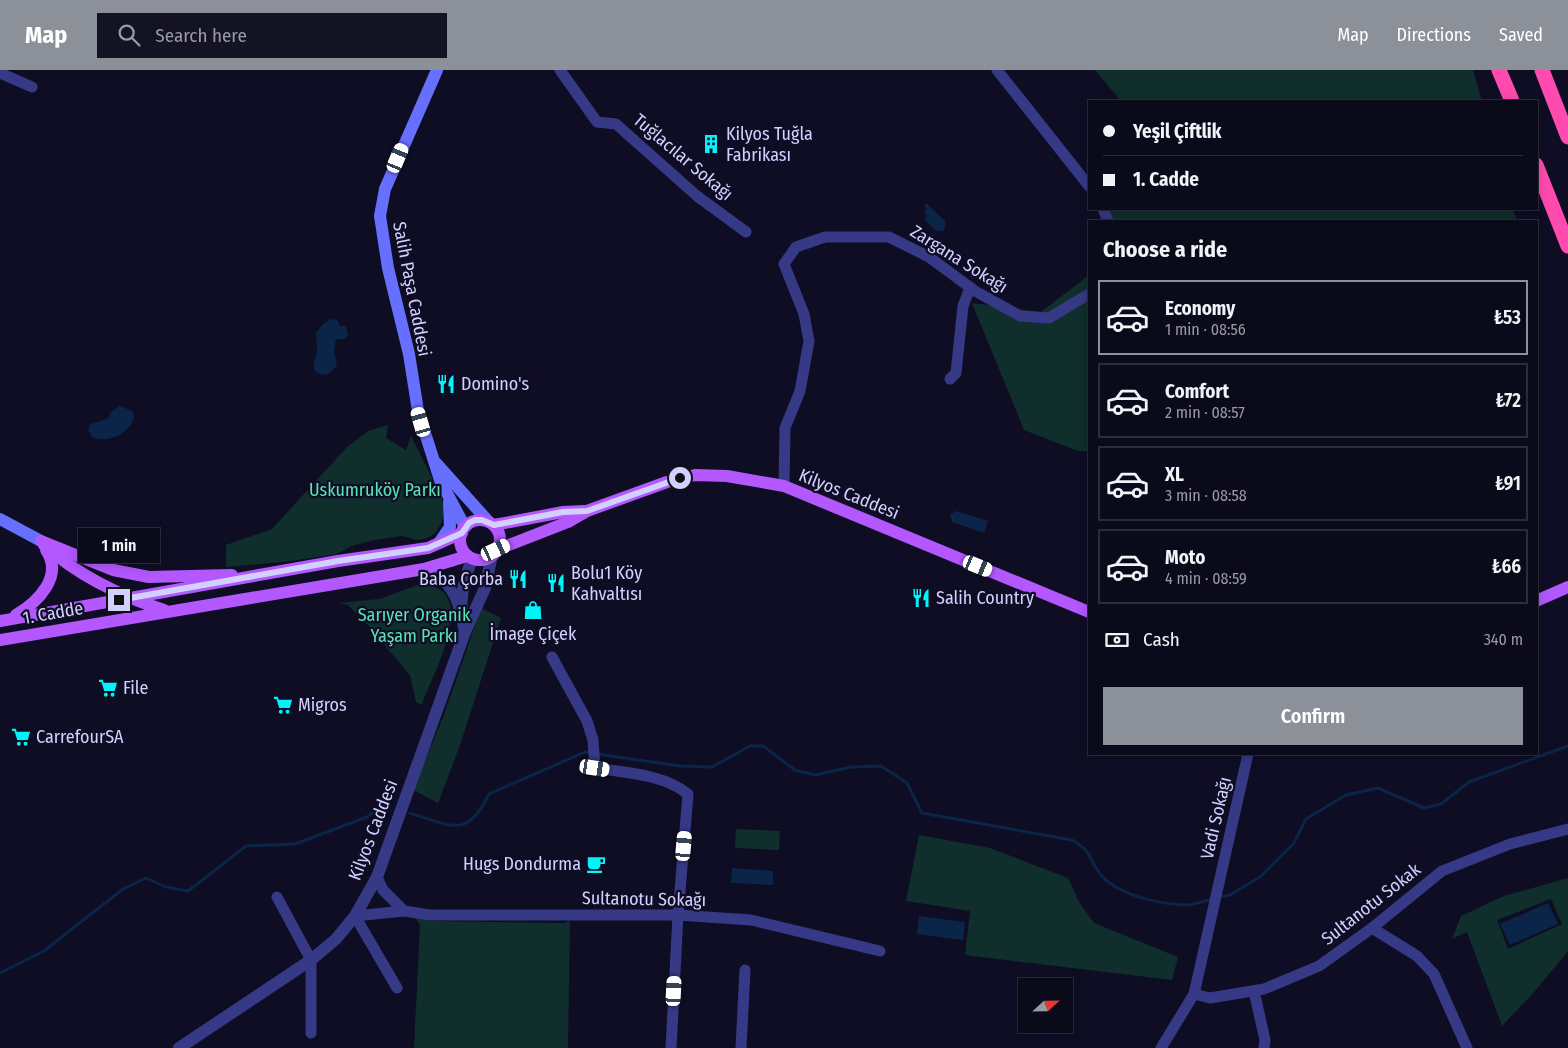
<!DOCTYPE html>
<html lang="en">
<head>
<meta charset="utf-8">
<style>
	:root { --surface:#0b0a1b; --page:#141324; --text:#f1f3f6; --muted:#9a9aa3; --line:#2b2b3a; --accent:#8c9099 }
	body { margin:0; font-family:"Fira Sans Condensed",sans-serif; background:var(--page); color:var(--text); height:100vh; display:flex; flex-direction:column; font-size:19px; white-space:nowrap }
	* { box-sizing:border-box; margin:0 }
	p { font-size:16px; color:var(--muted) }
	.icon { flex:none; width:28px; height:28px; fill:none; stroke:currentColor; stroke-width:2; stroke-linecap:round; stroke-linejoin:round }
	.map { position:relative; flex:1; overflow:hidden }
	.panel { position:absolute; left:1088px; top:150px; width:450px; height:535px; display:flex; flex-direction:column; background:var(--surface); border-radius:0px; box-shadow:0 2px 12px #0003,0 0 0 1px var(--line) }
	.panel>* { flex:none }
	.hud { position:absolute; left:1088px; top:30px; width:450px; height:110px; border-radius:0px; box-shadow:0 2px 12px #0003,0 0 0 1px var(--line); display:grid; align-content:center; height:110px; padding:0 15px; background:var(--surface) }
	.needle { width:32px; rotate:68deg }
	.tools { position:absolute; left:1018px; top:908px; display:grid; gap:10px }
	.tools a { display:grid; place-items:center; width:55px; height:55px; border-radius:0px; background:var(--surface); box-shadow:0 2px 12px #0003,0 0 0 1px var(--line); font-size:25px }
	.end { position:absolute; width:22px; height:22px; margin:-11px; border:6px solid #d2d0ff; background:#111; box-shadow:0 0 0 2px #111 }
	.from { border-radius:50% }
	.bubble { position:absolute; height:35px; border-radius:0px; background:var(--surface); box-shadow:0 2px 12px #0003,0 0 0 1px var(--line); font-size:16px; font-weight:600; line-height:35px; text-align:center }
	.car { position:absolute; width:15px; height:30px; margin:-15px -8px; border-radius:6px; box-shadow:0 0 4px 1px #0007; background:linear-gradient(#fff 24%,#345 0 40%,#fff 0 76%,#345 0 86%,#fff 0) }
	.hud b { display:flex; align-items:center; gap:18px; height:48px; font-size:19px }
	.hud b+b { border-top:1px solid var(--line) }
	.hud i { width:12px; height:12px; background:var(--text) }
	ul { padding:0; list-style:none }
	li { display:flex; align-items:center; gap:15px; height:75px; margin:0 10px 8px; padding:0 5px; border:2px solid var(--line); border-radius:0px }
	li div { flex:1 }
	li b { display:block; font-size:19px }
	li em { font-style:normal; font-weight:600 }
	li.active { border-color:var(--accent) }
	li>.icon { width:45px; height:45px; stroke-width:1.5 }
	h2 { padding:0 15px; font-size:22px; line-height:60px }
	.pay { display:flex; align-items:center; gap:12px; height:55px; padding:0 15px; font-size:19px }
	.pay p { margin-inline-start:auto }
	.button { display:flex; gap:10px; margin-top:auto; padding:10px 15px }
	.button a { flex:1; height:58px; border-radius:0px; background:var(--accent); color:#fff; font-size:20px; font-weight:600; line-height:58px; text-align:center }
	header { display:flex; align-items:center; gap:30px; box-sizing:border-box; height:70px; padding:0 25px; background:var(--accent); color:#fff }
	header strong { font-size:24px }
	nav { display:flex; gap:28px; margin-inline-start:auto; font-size:18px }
	.search { width:350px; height:45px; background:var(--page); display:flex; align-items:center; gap:12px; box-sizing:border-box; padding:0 18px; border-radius:0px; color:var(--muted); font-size:19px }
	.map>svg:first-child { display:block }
	.green { fill:#102e2b; fill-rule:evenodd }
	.water { fill:#0a2547 }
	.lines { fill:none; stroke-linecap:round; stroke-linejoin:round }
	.stream { stroke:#0a2547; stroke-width:3 }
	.minor { stroke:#363985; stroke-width:11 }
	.tertiary { stroke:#363985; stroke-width:12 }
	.secondary { stroke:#676fff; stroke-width:12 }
	.primary { stroke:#b357ff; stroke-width:12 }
	.motorway { stroke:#ff4baf; stroke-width:15 }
	.route { stroke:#d2d0ff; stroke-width:6 }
	.labels { text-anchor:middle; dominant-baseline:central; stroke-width:4.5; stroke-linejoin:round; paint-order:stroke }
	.poi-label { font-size:18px; fill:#d2d0ff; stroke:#0f0d24; text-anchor:start }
	.street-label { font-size:18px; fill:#d2d0ff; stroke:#0f0d24 }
	.park-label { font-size:18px; fill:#58e4b6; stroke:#0f0d24 }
</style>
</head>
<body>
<header>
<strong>Map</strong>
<div class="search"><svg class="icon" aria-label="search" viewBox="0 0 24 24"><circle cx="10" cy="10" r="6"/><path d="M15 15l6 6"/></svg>Search here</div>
<nav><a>Map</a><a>Directions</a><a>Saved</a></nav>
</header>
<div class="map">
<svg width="1568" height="978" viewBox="0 0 1568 978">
	<rect width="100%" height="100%" fill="#0f0d24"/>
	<g class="green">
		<path d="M1095,0H1473L1482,31H1121Z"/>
		<path d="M1101,139H1513L1517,151H1105Z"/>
		<path d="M1089,205V381H1078L1024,360L972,233L1041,242Z"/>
		<path d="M388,355L386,368L406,380L411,366L442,428L444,440L442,452L435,463L427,468L417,470L402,466L374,470L351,476L337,484L291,491L226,497V475L272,459L347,377L368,361Z"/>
		<path d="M421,514C484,519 431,605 422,635L416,632L410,605L364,551L348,535L339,533L379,529Z"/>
		<path d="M481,538L501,548L460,675L438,733L413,720L444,645Z"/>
		<path d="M736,759L780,761L779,780L735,778Z"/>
		<path d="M919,765L990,778L1068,808L1079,832L1094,853L1178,887L1172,910L965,885L970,841L906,831Z"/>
		<path d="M1568,808V881L1535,921L1502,956L1467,862L1452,869L1461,846L1504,826ZM1551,829L1562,854L1508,879L1497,850Z"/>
		<path d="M415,848L432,851L565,853L570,850L568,978H414L420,855Z"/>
	</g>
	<g class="water">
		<path d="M926,133L945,151L946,154L943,161H936L924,149L927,146L924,143L927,139L924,136Z"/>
		<path d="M331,249L337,250L340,256H346L348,265L345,269H336L334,280L337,296L327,305C306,303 316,292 317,280C318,275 316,269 316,263L323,254Z"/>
		<path d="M120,336L132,341L134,347C129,365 110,372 93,368L88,360L90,354L107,349L112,341Z"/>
		<path d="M956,441L988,451L984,463L952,452L950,445Z"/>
		<path d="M732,798L773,801V815L731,813Z"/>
		<path d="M1548,833L1558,854L1510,875L1500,854Z"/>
		<path d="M919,846L965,852L963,870L917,864Z"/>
	</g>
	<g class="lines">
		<g class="stream">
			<path d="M597,684L680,696L712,697L750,676H763L795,700L815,705L851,697L881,696L907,713L922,743L1072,770C1093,783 1086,783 1098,801C1114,825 1159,834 1186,835C1194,835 1204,831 1212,829"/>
			<path d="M410,743C451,756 468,769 489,724L585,682L591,683"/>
			<path d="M1218,827L1230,825L1260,807L1294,773L1306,749L1346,725L1378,718L1424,738L1441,734L1469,712L1568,676"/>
			<path d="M0,903L44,881L123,819L146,808L166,817L188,821L246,776L295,774L367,747L382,736H390"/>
		</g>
		<g class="minor">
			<path d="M560,0L597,52L616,54L697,126L746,162"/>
			<path d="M997,0L1089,116"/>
			<path d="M0,3L32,17"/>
			<path d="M1103,139L1108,151"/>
			<path d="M950,309L956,303L963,236L970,218"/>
			<path d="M784,416L785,358L800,321L809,271L804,244L784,194L796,177L825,167H889L929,187L975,221L1020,246L1049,248L1089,224"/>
			<path d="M424,499C445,508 454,519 460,541"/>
			<path d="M552,587L587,651L593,670L595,698C626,703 663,704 688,724L678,845L671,978"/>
			<path d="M377,807L383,820L404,841"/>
			<path d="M277,827L311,890V963"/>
			<path d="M1372,858L1417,886L1434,904L1467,978"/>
			<path d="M397,918L355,846L404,841L430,845H678L751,850L880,881"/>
			<path d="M1254,921L1265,970L1264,978"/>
			<path d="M1194,924L1210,928L1264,919L1319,896L1372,858L1442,801L1510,774L1568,759"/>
			<path d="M741,978L745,900"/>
			<path d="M1161,978L1194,924L1248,684"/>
		</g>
		<g class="tertiary">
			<path d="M465,562C458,533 462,516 472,489"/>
			<path d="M179,978L311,890L336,869L355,846L377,807L465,562L485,518L492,485"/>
		</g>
		<g class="secondary">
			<path d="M437,0L385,119L380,146L388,198L409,284L418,341L440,410L465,457"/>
			<path d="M436,393L488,451"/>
			<path d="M0,449L41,471"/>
			<path d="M439,473L450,457L449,432"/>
		</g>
		<g class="primary">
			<circle cx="480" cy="470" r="20"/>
			<path d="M494,455L563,442L584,441"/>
			<path d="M41,471L113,500L149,507L232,505"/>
			<path d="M44,475C79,506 120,526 164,540"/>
			<path d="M496,480L568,452L587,441L667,412L695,405L727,406L784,416L1089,542"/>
			<path d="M1536,531L1568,517"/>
			<path d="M16,545C38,532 64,506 46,480"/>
			<path d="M0,551L338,491L428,478L462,463"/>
			<path d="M0,570L424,499L467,486"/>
		</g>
		<g class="motorway">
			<path d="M1499,0L1512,31"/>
			<path d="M1542,0L1568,67"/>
			<path d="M1536,95L1568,176"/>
		</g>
	</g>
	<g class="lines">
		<path class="route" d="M119,530L338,491L428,478L462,463L469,453L475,450H482L494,455L563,442L587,441L680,408"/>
	</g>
	<defs>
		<g id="building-bare" transform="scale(1.5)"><path d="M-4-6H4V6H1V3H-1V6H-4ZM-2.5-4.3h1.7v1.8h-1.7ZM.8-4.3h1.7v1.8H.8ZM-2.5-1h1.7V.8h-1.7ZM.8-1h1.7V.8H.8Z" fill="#00f5fb" stroke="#0f0d24" stroke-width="2.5" paint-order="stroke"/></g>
		<g id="restaurant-bare" transform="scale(1.5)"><path d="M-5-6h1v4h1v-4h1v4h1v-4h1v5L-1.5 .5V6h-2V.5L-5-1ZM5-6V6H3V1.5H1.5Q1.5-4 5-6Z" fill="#00f5fb" stroke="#0f0d24" stroke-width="2.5" paint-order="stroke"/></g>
		<g id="shop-bare" transform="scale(1.5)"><path d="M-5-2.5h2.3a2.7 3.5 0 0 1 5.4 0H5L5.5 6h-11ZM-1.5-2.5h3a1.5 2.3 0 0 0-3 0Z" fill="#00f5fb" stroke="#0f0d24" stroke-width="2.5" paint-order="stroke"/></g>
		<g id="supermarket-bare" transform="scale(1.5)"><path d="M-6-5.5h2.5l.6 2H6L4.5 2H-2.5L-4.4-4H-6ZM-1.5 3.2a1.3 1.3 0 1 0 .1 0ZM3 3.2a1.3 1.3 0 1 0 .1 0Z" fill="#00f5fb" stroke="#0f0d24" stroke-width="2.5" paint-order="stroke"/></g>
		<g id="cafe-bare" transform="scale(1.5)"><path d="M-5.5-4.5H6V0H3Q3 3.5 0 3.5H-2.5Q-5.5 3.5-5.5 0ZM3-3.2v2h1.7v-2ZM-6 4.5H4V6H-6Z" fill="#00f5fb" stroke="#0f0d24" stroke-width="2.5" paint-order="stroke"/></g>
	</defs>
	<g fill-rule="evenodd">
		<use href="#building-bare" x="711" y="74"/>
		<use href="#restaurant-bare" x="446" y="314"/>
		<use href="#restaurant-bare" x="518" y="509"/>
		<use href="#restaurant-bare" x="556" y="513"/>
		<use href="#restaurant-bare" x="921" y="528"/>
		<use href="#shop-bare" x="533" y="540"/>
		<use href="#supermarket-bare" x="108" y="618"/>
		<use href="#supermarket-bare" x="283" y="635"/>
		<use href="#supermarket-bare" x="21" y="667"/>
		<use href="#cafe-bare" x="596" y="794"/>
	</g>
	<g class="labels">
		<g class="poi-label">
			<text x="726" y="64">Kilyos Tuğla<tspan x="726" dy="21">Fabrikası</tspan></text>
			<text x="461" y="314">Domino's</text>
			<text x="571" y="503">Bolu1 Köy<tspan x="571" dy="21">Kahvaltısı</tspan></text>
			<text x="503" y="509" text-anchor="end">Baba Çorba</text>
			<text x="936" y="528">Salih Country</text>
			<text x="533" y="564" text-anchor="middle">İmage Çiçek</text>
			<text x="123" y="618">File</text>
			<text x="298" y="635">Migros</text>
			<text x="36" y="667">CarrefourSA</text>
			<text x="581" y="794" text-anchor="end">Hugs Dondurma</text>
		</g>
		<g class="street-label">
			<text transform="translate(683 87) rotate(40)">Tuğlacılar Sokağı</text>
			<text transform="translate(959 189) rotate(32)">Zargana Sokağı</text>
			<text transform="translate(412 219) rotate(79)">Salih Paşa Caddesi</text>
			<text transform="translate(849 424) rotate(22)">Kilyos Caddesi</text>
			<text transform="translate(53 543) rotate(-10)">1. Cadde</text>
			<text transform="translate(1216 748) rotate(-77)">Vadi Sokağı</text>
			<text transform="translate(373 760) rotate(-69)">Kilyos Caddesi</text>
			<text transform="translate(644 829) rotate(1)">Sultanotu Sokağı</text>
			<text transform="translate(1371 834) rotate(-38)">Sultanotu Sokak</text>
		</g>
		<g class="park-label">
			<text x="375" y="420">Uskumruköy Parkı</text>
			<text x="414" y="545">Sarıyer Organik<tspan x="414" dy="21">Yaşam Parkı</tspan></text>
		</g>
	</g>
</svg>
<div class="tools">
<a><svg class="needle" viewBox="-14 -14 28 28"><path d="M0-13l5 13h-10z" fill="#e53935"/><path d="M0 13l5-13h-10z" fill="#9a9aa3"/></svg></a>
</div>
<i class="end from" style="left:680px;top:408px"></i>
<i class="end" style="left:119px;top:530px"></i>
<div class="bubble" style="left:78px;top:458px;width:82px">1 min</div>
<i class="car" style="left:398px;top:88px;rotate:23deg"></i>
<i class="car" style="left:421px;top:352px;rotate:344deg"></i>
<i class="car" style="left:496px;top:480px;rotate:65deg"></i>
<i class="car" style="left:978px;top:496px;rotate:112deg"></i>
<i class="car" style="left:595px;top:698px;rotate:99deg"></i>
<i class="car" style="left:684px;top:776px;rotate:5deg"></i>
<i class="car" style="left:674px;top:921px;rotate:3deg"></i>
<div class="hud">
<b><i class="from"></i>Yeşil Çiftlik</b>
<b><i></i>1. Cadde</b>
</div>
<section class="panel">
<h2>Choose a ride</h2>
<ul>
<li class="active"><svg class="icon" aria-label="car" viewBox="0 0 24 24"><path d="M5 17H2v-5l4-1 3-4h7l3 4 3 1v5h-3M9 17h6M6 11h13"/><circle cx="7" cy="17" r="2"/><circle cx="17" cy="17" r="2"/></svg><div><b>Economy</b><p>1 min · 08:56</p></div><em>₺53</em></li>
<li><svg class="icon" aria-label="car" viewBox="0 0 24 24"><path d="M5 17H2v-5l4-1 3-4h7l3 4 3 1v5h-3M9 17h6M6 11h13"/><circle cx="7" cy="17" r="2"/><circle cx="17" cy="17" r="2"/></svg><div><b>Comfort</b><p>2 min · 08:57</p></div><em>₺72</em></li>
<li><svg class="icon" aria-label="car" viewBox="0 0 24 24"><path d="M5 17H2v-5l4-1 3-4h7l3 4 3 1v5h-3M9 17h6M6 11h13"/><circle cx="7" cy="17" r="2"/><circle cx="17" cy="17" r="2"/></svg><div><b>XL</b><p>3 min · 08:58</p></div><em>₺91</em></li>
<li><svg class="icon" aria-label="car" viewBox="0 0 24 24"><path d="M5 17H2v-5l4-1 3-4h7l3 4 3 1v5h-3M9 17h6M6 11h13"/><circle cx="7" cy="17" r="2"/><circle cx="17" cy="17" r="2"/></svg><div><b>Moto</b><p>4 min · 08:59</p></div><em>₺66</em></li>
</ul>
<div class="pay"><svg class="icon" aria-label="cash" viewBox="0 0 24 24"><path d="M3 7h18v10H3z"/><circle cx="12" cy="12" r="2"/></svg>Cash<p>340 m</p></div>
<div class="button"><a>Confirm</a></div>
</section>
</div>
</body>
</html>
